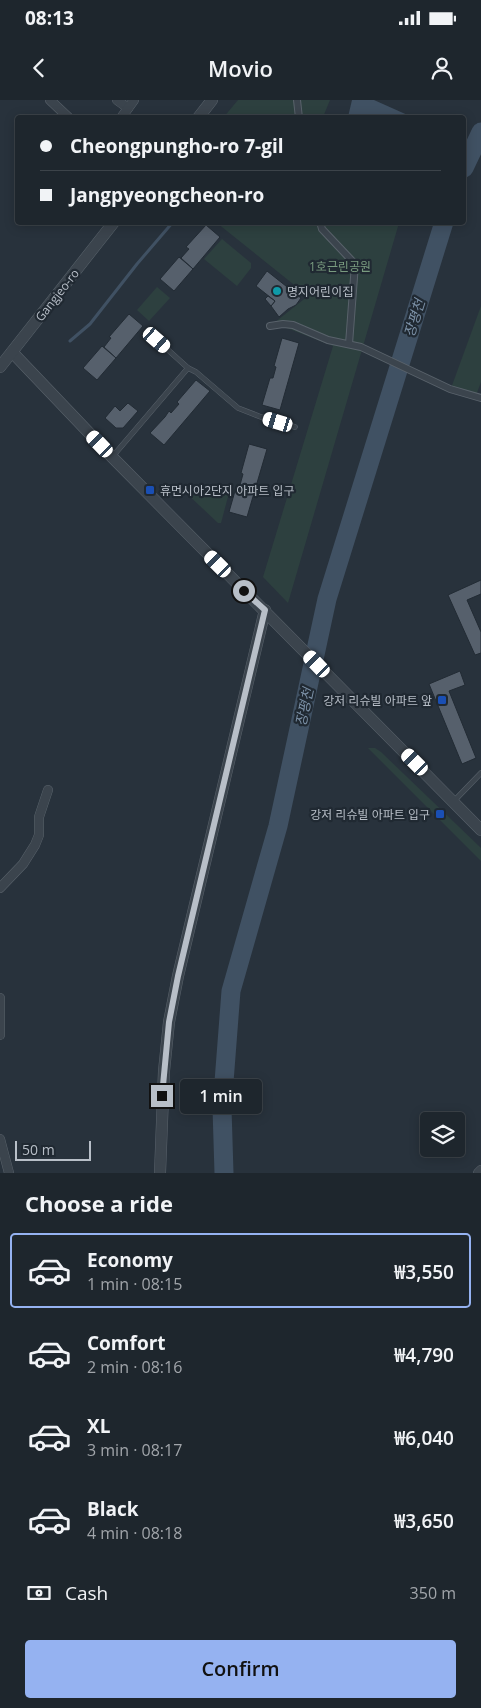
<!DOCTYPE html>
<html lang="en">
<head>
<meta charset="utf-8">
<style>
	:root { --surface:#1e262d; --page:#2b3239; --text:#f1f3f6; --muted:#a1a5aa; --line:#3c4349; --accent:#95b2f1 }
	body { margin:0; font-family:"Open Sans","Noto Sans KR",sans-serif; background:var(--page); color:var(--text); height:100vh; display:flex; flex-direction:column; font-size:19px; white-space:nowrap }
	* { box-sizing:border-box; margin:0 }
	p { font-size:16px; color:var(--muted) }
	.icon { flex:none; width:28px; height:28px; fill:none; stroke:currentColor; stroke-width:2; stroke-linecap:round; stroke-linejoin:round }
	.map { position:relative; height:1073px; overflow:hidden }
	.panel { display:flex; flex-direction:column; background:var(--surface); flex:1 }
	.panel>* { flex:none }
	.hud { position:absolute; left:15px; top:15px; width:451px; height:110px; border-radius:5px; box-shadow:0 2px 12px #0003,0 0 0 1px var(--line); display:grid; align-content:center; height:110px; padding:0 25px; background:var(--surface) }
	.tools { position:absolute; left:420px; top:1012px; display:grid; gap:10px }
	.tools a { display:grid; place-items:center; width:45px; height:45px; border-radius:5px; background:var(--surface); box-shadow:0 2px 12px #0003,0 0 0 1px var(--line); font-size:25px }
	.scale { position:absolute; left:15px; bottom:12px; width:76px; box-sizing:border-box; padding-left:5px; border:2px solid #b8bfc8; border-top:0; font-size:14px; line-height:18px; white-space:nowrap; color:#b8bfc8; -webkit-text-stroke:4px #202932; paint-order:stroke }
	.end { position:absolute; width:22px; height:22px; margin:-11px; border:6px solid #b8bfc8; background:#111; box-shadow:0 0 0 2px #111 }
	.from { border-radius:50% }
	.bubble { position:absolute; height:35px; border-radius:5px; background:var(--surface); box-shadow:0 2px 12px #0003,0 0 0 1px var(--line); font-size:16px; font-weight:600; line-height:35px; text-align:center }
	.car { position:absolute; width:15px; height:30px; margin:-15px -8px; border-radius:6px; box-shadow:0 0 4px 1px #0007; background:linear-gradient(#fff 24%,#345 0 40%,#fff 0 76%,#345 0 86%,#fff 0) }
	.hud b { display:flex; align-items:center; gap:18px; height:48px; font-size:19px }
	.hud b+b { border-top:1px solid var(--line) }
	.hud i { width:12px; height:12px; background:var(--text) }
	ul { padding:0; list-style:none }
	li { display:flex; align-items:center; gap:15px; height:75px; margin:0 10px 8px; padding:0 15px; border:2px solid transparent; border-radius:5px }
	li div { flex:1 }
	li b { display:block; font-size:19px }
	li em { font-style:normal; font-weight:600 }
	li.current { border-color:var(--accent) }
	li>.icon { width:45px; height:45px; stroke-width:1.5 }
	h2 { padding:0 25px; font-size:22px; line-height:60px }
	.pay { display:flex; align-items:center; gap:12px; height:55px; padding:0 25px; font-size:19px }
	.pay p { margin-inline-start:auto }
	.button { display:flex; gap:10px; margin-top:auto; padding:10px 25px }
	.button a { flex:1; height:58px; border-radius:5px; background:var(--accent); color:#111; font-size:20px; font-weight:600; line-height:58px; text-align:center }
	.status { display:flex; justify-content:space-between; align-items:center; height:35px; padding:0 25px; background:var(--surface); direction:ltr }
	.status svg { height:14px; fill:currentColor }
	header { display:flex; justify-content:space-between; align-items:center; height:65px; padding:0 25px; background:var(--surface); font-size:22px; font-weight:600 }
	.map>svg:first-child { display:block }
	.green { fill:#2d403f }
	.water { fill:#405163 }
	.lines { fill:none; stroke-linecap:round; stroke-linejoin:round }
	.stream { stroke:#405163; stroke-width:3 }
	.river { stroke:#405163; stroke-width:19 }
	.building { fill:#56606c; stroke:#222b34 }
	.service-casing { stroke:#59626b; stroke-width:5.5 }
	.pedestrian-casing { stroke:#59626b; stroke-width:8 }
	.minor-casing { stroke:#59626b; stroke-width:10 }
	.tertiary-casing { stroke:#59626b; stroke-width:12 }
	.service { stroke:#3b444d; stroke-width:4.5 }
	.pedestrian { stroke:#3b444d; stroke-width:6 }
	.minor { stroke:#3b444d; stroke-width:9 }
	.tertiary { stroke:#3b444d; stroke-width:11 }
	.route { stroke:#b8bfc8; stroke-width:6 }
	.culture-dot { fill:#0f9aa8; stroke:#202932; stroke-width:2 }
	.transit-dot { fill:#1a4fb4; stroke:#202932; stroke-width:2 }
	.labels { text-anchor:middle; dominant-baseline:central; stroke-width:4.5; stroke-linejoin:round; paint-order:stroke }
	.park-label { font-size:12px; fill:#799b7f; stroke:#202932 }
	.poi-label { font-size:12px; fill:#b8bfc8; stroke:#202932; text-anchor:start }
	.street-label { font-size:12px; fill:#b8bfc8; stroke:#202932 }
	.water-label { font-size:14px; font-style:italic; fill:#7c91a7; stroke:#202932 }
</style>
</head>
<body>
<div class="status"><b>08:13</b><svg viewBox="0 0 49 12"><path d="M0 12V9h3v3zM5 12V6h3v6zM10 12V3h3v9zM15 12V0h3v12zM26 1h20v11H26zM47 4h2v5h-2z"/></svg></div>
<header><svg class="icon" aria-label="back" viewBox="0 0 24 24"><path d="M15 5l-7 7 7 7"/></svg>Movio<svg class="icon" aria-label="person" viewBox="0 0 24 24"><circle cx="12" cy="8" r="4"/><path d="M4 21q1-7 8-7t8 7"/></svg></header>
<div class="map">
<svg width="481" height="1073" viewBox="0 0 481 1073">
	<rect width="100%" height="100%" fill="#28323c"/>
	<g class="green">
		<path d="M238,0H330L323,17L223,18Z"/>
		<path d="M217,123H399L288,503L263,477L333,246L274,223L308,196Z"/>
		<path d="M222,139L251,163V168L237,186L204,159Z"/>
		<path d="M157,187L170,198L149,221L137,210Z"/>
		<path d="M481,206V282L475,298L450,291Z"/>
		<path d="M204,387C213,389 220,388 228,389L229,393L221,423H218L183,390Z"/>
		<path d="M368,648H375L381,652L481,748V761Z"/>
	</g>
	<path class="water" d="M352,0H374L412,17H348Z"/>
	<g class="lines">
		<path class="stream" d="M70,241L90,224L137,164L173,122"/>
		<g class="river">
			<path d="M464,68L481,32"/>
			<path d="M224,1073L222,1008L231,891L278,726L327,499L444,122"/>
		</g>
	</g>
	<g class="building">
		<path d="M206,125L220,137L193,169L181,158L189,149L186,147Z"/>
		<path d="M179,157L193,169L174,191L160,179Z"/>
		<path d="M267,171L301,198L296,205L288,209L279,217L271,206L275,201L256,186Z"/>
		<path d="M268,196L275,201L271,206L265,199Z"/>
		<path d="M129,214L143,226L116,258L104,247L111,238L109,237Z"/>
		<path d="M282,238L299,243L280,310L262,305L270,278H273L276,267L274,266Z"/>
		<path d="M102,246L116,258L97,280L83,268Z"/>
		<path d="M196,280L210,291L164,345L150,333L165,317L169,311L171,313L179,304L177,302Z"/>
		<path d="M128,303L138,311L123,328H116L105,318L115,306L120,311Z"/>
		<path d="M249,344L267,349L247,417L229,412L237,384L240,385L243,374L241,373Z"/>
		<path d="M481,480V494L467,500L481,532V553L475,555L448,495Z"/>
		<path d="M460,571L465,585L449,591L476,658L462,664L429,584Z"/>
	</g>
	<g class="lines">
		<g class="service-casing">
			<g id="service">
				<path d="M157,240L188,268L196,272L238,308L261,317L295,327"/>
				<path d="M113,356L188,268"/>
				<path d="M454,701L481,673"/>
			</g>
		</g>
		<g class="pedestrian-casing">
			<g id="pedestrian">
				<path d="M297,0L299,18"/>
				<path d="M320,122L322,129L355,164L349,244"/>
				<path d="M270,226L283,224L293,225L328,240L361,247L450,289L481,298"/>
			</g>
		</g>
		<g class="minor-casing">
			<g id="minor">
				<path d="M50,0L69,18"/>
				<path d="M117,0L128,8"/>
				<path d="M121,18L134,0"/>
				<path d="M0,788L23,764L35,745L39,735V717L48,690"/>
				<path d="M0,898V935"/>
				<path d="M0,1039L9,1073"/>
				<path d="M478,1073L481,1070"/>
			</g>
		</g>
		<g class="tertiary-casing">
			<g id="tertiary">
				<path d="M198,18L212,0"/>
				<path d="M12,252L112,357L481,730"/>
				<path d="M0,267L114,122"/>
				<path d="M160,1073L164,971L169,922L178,876L265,510"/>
			</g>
		</g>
		<use href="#service" class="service"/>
		<use href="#pedestrian" class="pedestrian"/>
		<use href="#minor" class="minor"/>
		<use href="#tertiary" class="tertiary"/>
	</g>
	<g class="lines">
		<path class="route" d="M162,996L169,922L178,876L265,510L244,491"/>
	</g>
	<circle class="culture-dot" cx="277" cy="191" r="5"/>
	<g class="transit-dot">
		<rect x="145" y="385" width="10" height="10" rx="2.5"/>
		<rect x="437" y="595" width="10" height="10" rx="2.5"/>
		<rect x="435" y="709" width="10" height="10" rx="2.5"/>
	</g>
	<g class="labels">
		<g class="park-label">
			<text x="340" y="166">1호근린공원</text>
		</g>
		<g class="poi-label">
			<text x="287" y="191">명지어린이집</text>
			<text x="160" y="390">휴먼시아2단지 아파트 입구</text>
			<text x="432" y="600" text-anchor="end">강저 리슈빌 아파트 앞</text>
			<text x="430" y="714" text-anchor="end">강저 리슈빌 아파트 입구</text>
		</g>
		<g class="street-label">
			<text transform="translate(57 195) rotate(-52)">Gangjeo-ro</text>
		</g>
		<g class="water-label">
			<text transform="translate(414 218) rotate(-73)">장평천</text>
			<text transform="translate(304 607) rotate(-78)">장평천</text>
		</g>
	</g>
</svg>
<div class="tools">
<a><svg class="icon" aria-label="layers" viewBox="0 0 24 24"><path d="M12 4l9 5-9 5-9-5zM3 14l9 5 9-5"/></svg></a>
</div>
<div class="scale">50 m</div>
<i class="end from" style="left:244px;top:491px"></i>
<i class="end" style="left:162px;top:996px"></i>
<div class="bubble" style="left:180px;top:979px;width:82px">1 min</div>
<i class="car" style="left:157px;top:240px;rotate:131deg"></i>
<i class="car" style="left:278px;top:322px;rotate:287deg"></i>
<i class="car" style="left:100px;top:344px;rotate:316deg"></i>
<i class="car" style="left:218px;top:464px;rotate:315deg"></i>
<i class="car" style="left:317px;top:564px;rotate:316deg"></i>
<i class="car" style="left:415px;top:662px;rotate:315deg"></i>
<div class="hud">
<b><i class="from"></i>Cheongpungho-ro 7-gil</b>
<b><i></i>Jangpyeongcheon-ro</b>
</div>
</div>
<section class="panel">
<h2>Choose a ride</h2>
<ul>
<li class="current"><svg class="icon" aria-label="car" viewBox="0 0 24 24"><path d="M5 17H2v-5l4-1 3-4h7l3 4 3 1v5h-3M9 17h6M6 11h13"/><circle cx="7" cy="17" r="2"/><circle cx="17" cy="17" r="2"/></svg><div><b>Economy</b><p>1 min · 08:15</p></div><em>₩3,550</em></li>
<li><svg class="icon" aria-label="car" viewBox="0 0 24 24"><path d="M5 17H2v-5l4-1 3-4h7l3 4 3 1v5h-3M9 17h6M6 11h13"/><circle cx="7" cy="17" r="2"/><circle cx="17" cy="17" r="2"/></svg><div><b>Comfort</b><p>2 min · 08:16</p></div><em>₩4,790</em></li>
<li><svg class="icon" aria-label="car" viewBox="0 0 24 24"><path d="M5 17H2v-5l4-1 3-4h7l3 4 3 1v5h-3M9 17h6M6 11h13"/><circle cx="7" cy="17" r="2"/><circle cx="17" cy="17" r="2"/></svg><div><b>XL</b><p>3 min · 08:17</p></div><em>₩6,040</em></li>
<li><svg class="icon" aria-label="car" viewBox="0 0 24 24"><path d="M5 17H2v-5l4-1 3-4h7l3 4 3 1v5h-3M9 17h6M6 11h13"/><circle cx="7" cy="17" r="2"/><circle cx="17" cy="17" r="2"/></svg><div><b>Black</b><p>4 min · 08:18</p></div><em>₩3,650</em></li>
</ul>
<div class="pay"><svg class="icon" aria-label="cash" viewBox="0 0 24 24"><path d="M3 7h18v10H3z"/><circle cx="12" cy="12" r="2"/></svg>Cash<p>350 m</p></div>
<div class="button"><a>Confirm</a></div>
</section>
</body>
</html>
